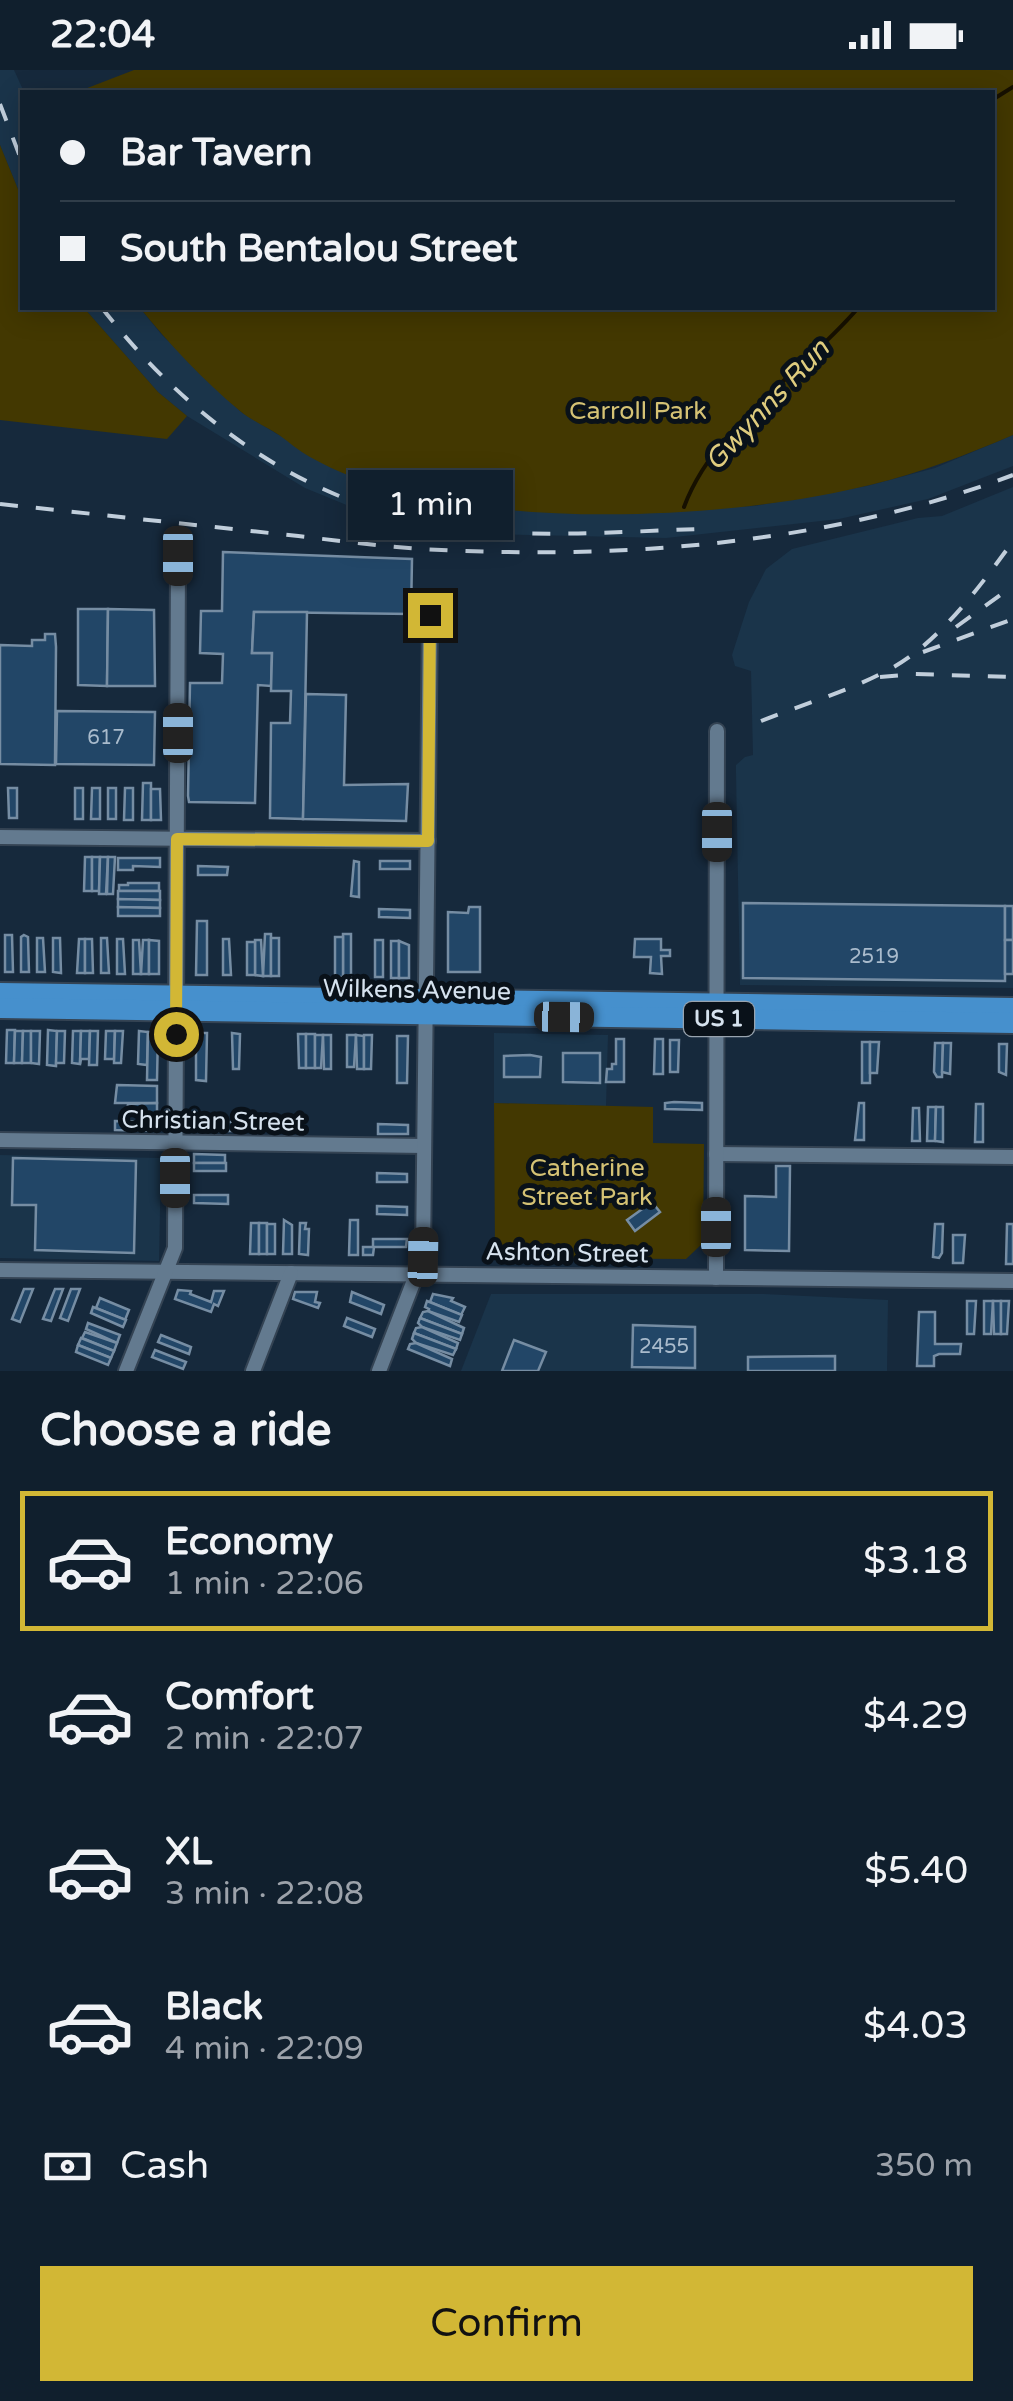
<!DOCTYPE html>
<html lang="en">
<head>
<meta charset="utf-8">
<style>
	:root { --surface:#101f2d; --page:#192735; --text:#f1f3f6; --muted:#9ca2aa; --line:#303d49; --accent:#d2b735 }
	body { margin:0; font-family:"Varela Round",sans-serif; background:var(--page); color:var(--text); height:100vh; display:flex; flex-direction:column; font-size:38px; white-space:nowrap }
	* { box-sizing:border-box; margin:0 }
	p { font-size:32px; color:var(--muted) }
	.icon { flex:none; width:55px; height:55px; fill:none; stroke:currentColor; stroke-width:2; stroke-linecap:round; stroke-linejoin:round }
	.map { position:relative; height:1301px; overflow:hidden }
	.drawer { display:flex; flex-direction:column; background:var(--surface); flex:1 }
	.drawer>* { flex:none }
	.banner { position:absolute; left:20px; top:20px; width:975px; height:220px; border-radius:0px; box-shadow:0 5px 25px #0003,0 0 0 2px var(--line); display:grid; align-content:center; height:220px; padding:0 40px; background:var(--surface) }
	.end { position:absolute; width:45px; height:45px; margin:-22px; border:12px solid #d2b735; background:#111; box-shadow:0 0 0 5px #111 }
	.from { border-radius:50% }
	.bubble { position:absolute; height:70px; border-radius:0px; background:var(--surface); box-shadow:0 5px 25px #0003,0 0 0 2px var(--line); font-size:32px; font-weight:600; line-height:70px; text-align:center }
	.car { position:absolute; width:30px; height:60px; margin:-30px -15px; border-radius:12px; box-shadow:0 0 8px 2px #0007; background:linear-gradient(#222 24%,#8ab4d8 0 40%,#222 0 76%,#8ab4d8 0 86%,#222 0) }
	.banner b { display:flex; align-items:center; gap:35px; height:95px; font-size:38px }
	.banner b+b { border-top:2px solid var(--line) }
	.banner i { width:25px; height:25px; background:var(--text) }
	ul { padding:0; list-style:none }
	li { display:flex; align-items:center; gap:30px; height:140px; margin:0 20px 15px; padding:0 20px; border:5px solid transparent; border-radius:0px }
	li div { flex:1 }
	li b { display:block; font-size:38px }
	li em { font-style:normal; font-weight:600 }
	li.on { border-color:var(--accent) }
	li>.icon { width:90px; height:90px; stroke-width:1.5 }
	h2 { padding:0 40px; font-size:45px; line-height:120px }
	.pay { display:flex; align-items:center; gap:25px; height:110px; padding:0 40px; font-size:38px }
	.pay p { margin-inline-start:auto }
	.primary-button { display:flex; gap:20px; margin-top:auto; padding:20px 40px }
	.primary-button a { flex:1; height:115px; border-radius:0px; background:var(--accent); color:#111; font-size:40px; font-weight:600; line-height:115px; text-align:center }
	.status { display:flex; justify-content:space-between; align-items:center; height:70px; padding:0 50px; background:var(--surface); direction:ltr }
	.status svg { height:28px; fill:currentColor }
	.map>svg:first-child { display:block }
	.built { fill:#1a344a }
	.green { fill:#433801 }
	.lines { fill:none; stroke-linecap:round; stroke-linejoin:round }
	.stream { stroke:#161000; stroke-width:4 }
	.building { fill:#224667; stroke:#768da3; stroke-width:2.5 }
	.street-casing { stroke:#344353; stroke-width:18 }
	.primary-casing { stroke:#344353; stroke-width:24 }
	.street { stroke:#637a8f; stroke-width:14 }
	.primary { stroke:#4690cd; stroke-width:20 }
	.rail { stroke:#c1cedb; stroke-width:4; stroke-dasharray:18 18; stroke-linecap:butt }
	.route { stroke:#d2b735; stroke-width:12 }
	.labels { text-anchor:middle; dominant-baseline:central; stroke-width:10; stroke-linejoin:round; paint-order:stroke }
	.number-label { font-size:20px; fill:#a9bbcc }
	.shield { fill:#091119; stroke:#98a3ae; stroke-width:2.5 }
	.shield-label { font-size:22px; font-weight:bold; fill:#d6e2ee }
	.park-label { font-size:25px; fill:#d5c274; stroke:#091119 }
	.street-label { font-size:25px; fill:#d6e2ee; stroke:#091119 }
	.water-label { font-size:28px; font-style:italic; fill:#dfcc7e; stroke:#091119 }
</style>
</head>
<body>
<div class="status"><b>22:04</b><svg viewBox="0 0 49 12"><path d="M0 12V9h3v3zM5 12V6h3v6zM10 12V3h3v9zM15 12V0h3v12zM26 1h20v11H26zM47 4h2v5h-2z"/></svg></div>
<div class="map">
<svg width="1013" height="1301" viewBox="0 0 1013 1301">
	<rect width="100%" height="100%" fill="#16293c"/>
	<g class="built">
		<path d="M0,0H14L24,22L22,129L0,75Z"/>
		<path d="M84,238H140L161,264L241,342L277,364L404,423L458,433L554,443L755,436L867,416L935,398L1013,365V396L928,429L839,449L666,468L480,464L349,436L305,418L187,346L158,322Z"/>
		<path d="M1013,417V918L740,915L736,703V695L745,687L753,685L751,601L735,596L732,585L749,532L766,499L792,479L918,448L942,446Z"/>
		<path d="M494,963L608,965L606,1036L494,1033Z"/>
		<path d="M0,1085L161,1088L159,1191L0,1188Z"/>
		<path d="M491,1224H764L888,1230L887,1301H461Z"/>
	</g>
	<g class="green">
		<path d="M134,0H1013V365C966,385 920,403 870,415C720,452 447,465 310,387C299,381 289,372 279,365C267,357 252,351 240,341C204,311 169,274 140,238H992V22H77Z"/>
		<path d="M0,75L22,129V238H84L158,322L187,346L167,369L0,350Z"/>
		<path d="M494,1033L653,1037V1073L704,1074L703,1173L686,1189L501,1188L495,1182Z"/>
	</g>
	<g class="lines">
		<g class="stream">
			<path d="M992,30L1013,17"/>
			<path d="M684,437C715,354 803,303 858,238"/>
		</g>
	</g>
	<g class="building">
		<path d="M223,482L412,489L411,544L254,542L252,583H272L271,616L258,615L255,733L189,732L188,726L190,613H222L223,584L200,583L201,541H222Z"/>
		<path d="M78,539H108L107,616L78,615Z"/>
		<path d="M108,539L154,540L155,616H107Z"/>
		<path d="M254,542H307L303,749L270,748L271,653H290L291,621H271L272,583H252Z"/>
		<path d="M45,564H55L56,577L55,695L0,694V575L32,576V570H45Z"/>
		<path d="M306,624L346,625L344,715L408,714L406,751L303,749Z"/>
		<path d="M57,641L155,642L154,695L56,694Z"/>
		<path d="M143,713H151V750H142Z"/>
		<path d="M8,718H17V748H9Z"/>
		<rect x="75" y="718" width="8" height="31"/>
		<path d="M92,718H100V749H91Z"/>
		<rect x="108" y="718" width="8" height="31"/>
		<path d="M125,718H133V750H124Z"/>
		<path d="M151,719H160L161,750H151Z"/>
		<path d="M85,787H92V821H84Z"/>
		<path d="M92,787H100L99,821H92Z"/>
		<path d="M100,787H108L106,824H99Z"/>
		<path d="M108,787H115L113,824H107Z"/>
		<path d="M118,788H160V797L133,796V800H118Z"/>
		<path d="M354,791L359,792V827L351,826Z"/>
		<rect x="380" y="791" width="30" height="8"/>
		<path d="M198,796L228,797L227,805H198Z"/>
		<path d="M128,813H159V821H119V815H128Z"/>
		<path d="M118,821H160V830L118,829Z"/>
		<path d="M118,829L160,830V838L118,837Z"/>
		<path d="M743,833L1005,836V911L743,908Z"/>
		<rect x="1005" y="836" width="8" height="34"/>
		<path d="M118,837L160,838V846H118Z"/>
		<path d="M469,837H480V902H448V842L468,843Z"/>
		<path d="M379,839L410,840V848L379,847Z"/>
		<path d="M197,851H207V905H196Z"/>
		<path d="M265,864H271V906H263Z"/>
		<rect x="343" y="864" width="8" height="43"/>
		<path d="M5,865H12L13,902H5Z"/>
		<path d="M24,865L28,867L29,902H21V867Z"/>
		<rect x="335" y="867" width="8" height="40"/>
		<path d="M37,868H43L45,902H37Z"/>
		<path d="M53,868H60L61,903L53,902Z"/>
		<path d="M101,868H107L109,903H101Z"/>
		<rect x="271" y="868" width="8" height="38"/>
		<path d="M79,869H85V903H77Z"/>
		<path d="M85,869H92L93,903H85Z"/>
		<path d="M117,869H123L125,904H117Z"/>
		<path d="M223,869H229L231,905H223Z"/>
		<path d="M635,869H661V880H670V886H661L662,904L650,903L651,887H634Z"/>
		<path d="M133,870H139L141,904H133Z"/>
		<path d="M143,870H149V904H141Z"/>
		<path d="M149,870L159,871V904H149Z"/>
		<path d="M255,870H261L263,906L255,905Z"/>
		<rect x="375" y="870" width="8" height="37"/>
		<rect x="1005" y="870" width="8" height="34"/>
		<rect x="391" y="871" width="8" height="37"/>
		<path d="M399,871L409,875V908H399Z"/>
		<rect x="247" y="872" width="8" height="33"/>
		<path d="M7,960H15L14,993H6Z"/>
		<path d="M48,960L57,961L56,996L47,995Z"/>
		<path d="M15,961H23L22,993H14Z"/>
		<path d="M23,961H31V993H22Z"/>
		<path d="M31,961H40L39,994L31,993Z"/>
		<path d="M57,961H65L64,993H56Z"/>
		<path d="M73,961H81L80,994L72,993Z"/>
		<path d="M81,961H90L89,989H81L80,994Z"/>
		<path d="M90,961H98L97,995H89Z"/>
		<path d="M106,961H115L114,989H105Z"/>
		<path d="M115,961H123L121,993H114Z"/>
		<path d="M139,961L148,962L147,995L138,994Z"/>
		<path d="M148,962H158L157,1010H147Z"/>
		<path d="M196,963H207L206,1011L196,1010Z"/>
		<path d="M232,963L240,964L239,999H233Z"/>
		<path d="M298,964H306V998H299Z"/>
		<rect x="306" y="964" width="9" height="34"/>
		<path d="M315,965H323L321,998H315Z"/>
		<path d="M323,965H331V999H324Z"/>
		<path d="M347,965H356L354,997H347Z"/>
		<path d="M356,965L364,966V999H357Z"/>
		<path d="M364,965H372L371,999H364Z"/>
		<path d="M397,966H408L407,1013H397Z"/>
		<path d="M616,969H624V1012H606L607,999H612V994H616Z"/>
		<path d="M655,969H663V1004H654Z"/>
		<path d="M670,970H679L678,1002H670Z"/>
		<rect x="862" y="972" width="8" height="41"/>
		<path d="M870,972H879L877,1003H870Z"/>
		<path d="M935,973H943L942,1007H937L934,1002Z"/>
		<path d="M943,973H951L950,1004L942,1002Z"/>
		<path d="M999,974H1007L1006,1005L999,1002Z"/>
		<path d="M563,983H600V1013L563,1012Z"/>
		<path d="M530,985L541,987L540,1007H504V986Z"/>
		<path d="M117,1015L157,1016V1033H115Z"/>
		<path d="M674,1032L702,1033V1040L665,1039V1033Z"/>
		<path d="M157,1033V1045L127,1044L128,1034Z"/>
		<path d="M859,1033H864V1070H855Z"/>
		<path d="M976,1034H983V1072H975Z"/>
		<path d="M928,1037H936L935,1071H927Z"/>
		<path d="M936,1037H943V1072L935,1071Z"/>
		<path d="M913,1038H919L920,1071H912Z"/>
		<path d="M115,1051L157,1052V1061L115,1060Z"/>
		<rect x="195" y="1052" width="45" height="9"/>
		<path d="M378,1054L408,1055V1064H378Z"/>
		<path d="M194,1084L225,1085V1093H194Z"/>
		<path d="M13,1088L136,1091L134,1183L35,1180L36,1135H12Z"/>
		<rect x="194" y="1093" width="32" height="8"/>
		<path d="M776,1096H790L789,1181L745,1180V1126L776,1127Z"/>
		<path d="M377,1103L407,1104V1112H377Z"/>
		<path d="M194,1125H228V1134L194,1133Z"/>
		<path d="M652,1132L660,1142L635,1161L627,1150Z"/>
		<path d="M377,1136L407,1137V1145L377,1144Z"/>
		<path d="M284,1150L292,1155V1184H283Z"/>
		<path d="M350,1150H358V1185H349Z"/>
		<path d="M251,1153H259V1184H250Z"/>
		<rect x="259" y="1153" width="8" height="31"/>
		<path d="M300,1153H306L305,1159H309L308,1185L299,1184Z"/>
		<rect x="267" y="1154" width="8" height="30"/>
		<path d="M935,1154H943L942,1183L939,1188L933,1187Z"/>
		<path d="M1007,1154H1013V1194H1006Z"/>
		<path d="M953,1165H965L963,1193H953Z"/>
		<path d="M373,1169H407L406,1177H374L373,1185H363V1177H373Z"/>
		<path d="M24,1219H33L20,1252L12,1249Z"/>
		<path d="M55,1219H63L51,1251L43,1249Z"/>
		<path d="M71,1219H80L68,1251L60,1248Z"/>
		<path d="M178,1220L191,1221L190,1224L211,1232L214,1221H224L218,1236L214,1234L211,1242L175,1229Z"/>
		<path d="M295,1222H317L315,1232L320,1233L318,1238L293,1229Z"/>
		<path d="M352,1222L384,1235L381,1244L350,1232Z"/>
		<path d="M433,1224L453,1228L451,1231L465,1237L461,1245L430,1232Z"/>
		<path d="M100,1228L129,1240L125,1250L96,1238Z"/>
		<path d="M427,1231L462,1245L459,1252L428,1241L429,1239L425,1237Z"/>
		<path d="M967,1231H976L974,1264H967Z"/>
		<path d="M984,1231H993L991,1264H984Z"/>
		<path d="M993,1231H1001V1264H994Z"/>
		<path d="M1001,1231H1009L1007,1264H1001Z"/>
		<path d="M93,1237L126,1250L123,1257L91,1243Z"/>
		<path d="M428,1241L464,1258L462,1264L420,1248L423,1242Z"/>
		<path d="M919,1242H935V1274H961L960,1284H939L934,1286V1296H917Z"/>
		<path d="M347,1248L375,1259L372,1267L344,1256Z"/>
		<path d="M420,1248L462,1264L460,1270L422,1257L418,1253Z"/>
		<path d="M88,1253L120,1265L117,1273L86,1259Z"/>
		<path d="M633,1255L695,1257V1298L632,1297Z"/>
		<path d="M422,1257L458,1273L456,1279L414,1263L416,1258Z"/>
		<path d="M85,1262L117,1273L114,1281L82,1268Z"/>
		<path d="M414,1263L456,1279L453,1285L416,1273L412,1269Z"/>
		<path d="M161,1265L191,1277L189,1284L158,1272Z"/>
		<path d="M81,1268L114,1281L111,1288L78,1275Z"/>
		<path d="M514,1270L546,1282L538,1301H502Z"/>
		<path d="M416,1273L452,1289L450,1296L408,1279L410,1274Z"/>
		<path d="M78,1275L111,1288L108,1295L76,1282Z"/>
		<path d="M155,1280L186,1292L183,1299L152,1287Z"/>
		<path d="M835,1286V1301H748V1287Z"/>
	</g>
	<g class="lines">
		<g class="street-casing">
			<g id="street">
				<path d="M0,767L428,771"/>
				<path d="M0,1070L424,1076"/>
				<path d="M716,1084L1013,1087"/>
				<path d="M0,1200L1013,1211"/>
				<path d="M716,1208L717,661"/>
				<path d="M126,1301L175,1178L178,486"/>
				<path d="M253,1301L291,1203"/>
				<path d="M379,1301L423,1187L430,545"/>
			</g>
		</g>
		<g class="primary-casing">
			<g id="primary">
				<path d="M0,923L1013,938"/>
				<path d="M0,938L1013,953"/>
			</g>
		</g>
		<use href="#street" class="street"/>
		<use href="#primary" class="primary"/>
		<g class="rail">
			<path d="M0,34L22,92"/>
			<path d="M102,238C185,345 297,428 432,454C518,470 611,462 698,459"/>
			<path d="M0,434C93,444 186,454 279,464C327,469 375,476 422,479C620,490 827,475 1013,405"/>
			<path d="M956,557L1013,516"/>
			<path d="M923,582L1013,549"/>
			<path d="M880,607L915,604L1013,607"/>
			<path d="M761,651C803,634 850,621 890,599C938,574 982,514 1013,471"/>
		</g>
	</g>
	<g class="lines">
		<path class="route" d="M176,964L177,769L428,771L430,545"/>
	</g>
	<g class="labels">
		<g class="number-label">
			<text x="106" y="668">617</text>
			<text x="874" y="887">2519</text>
			<text x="664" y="1277">2455</text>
		</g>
		<rect class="shield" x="684" y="932" width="70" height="34" rx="8"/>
		<g class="shield-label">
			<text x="719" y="949">US 1</text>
		</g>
		<g class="park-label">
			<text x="638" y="341">Carroll Park</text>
			<text x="587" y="1098">Catherine<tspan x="587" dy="29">Street Park</tspan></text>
		</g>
		<g class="street-label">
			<text transform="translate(417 920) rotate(1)">Wilkens Avenue</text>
			<text transform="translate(213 1051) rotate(1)">Christian Street</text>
			<text transform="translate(567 1183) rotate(1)">Ashton Street</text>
		</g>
		<g class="water-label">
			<text transform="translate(767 335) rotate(-47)">Gwynns Run</text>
		</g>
	</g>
</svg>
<i class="end from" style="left:176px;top:964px"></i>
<i class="end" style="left:430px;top:545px"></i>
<div class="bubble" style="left:348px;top:400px;width:165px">1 min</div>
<i class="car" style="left:178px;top:486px;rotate:180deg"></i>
<i class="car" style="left:178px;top:663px;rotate:0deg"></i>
<i class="car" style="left:717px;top:762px;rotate:180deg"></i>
<i class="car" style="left:564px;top:947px;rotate:91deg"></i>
<i class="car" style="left:175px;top:1108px;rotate:180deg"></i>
<i class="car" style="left:716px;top:1157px;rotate:0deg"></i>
<i class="car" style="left:423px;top:1187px;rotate:1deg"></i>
<div class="banner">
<b><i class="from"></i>Bar Tavern</b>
<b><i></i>South Bentalou Street</b>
</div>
</div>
<section class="drawer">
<h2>Choose a ride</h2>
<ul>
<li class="on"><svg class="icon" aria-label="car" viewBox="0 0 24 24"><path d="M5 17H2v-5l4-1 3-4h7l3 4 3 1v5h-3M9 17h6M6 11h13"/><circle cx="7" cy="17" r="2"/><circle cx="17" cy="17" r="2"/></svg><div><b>Economy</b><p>1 min · 22:06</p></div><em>$3.18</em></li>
<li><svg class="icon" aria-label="car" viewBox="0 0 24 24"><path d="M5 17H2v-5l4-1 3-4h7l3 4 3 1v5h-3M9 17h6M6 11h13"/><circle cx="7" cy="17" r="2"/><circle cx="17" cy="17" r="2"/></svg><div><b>Comfort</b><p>2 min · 22:07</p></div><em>$4.29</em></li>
<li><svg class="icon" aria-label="car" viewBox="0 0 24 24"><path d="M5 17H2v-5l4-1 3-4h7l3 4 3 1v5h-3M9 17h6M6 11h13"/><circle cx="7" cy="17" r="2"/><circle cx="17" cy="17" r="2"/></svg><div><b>XL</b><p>3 min · 22:08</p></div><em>$5.40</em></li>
<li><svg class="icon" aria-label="car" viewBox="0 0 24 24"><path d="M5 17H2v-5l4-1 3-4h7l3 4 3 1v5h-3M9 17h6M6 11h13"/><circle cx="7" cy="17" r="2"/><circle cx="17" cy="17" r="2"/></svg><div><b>Black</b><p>4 min · 22:09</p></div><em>$4.03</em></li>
</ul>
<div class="pay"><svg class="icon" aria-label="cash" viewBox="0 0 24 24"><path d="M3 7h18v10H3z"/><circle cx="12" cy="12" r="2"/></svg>Cash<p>350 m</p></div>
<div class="primary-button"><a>Confirm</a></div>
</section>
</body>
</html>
